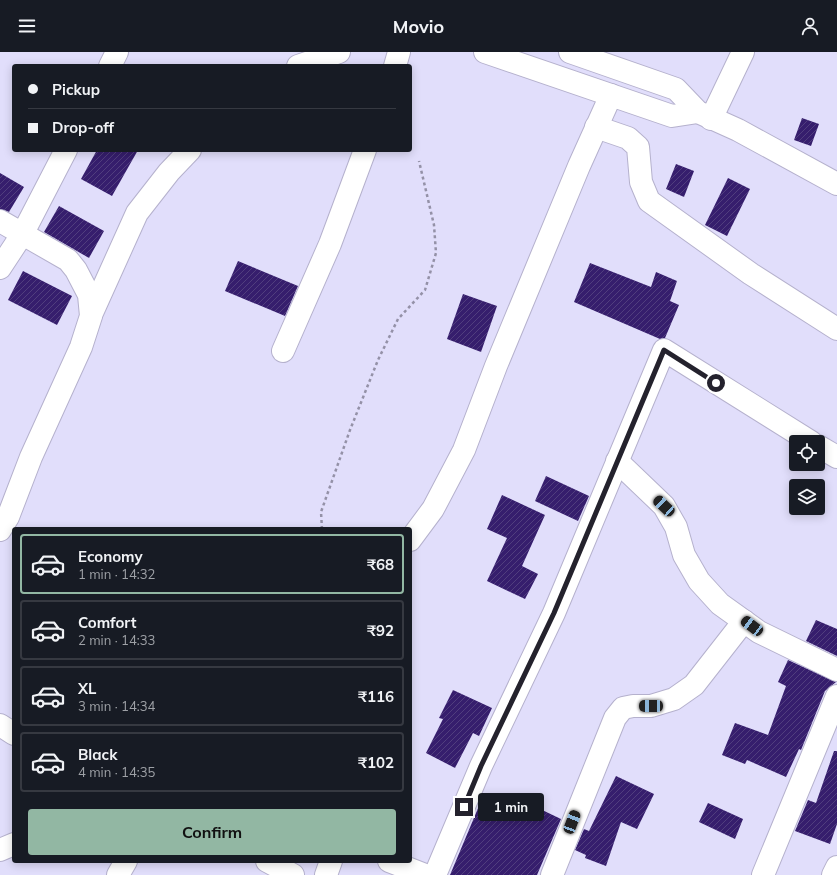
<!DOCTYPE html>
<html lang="en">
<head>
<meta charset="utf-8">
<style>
	:root { --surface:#171b24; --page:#242831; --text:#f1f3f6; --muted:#9ea1a6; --line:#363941; --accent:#92b7a3 }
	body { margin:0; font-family:Mulish,sans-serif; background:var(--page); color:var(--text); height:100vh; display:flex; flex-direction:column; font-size:15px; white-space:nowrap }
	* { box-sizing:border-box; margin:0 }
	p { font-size:13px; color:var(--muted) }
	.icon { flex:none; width:22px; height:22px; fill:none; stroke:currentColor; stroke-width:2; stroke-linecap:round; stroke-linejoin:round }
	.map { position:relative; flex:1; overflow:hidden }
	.panel { position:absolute; left:12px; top:475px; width:400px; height:336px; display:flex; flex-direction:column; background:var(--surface); border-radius:4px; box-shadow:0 2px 10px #0003 }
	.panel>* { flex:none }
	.banner { position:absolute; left:12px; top:12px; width:400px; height:88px; border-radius:4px; box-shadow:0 2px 10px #0003; display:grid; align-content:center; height:88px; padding:0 16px; background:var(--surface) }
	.tools { position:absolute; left:789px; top:383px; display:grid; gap:8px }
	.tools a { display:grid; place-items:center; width:36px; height:36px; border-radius:4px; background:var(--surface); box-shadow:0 2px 10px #0003; font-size:20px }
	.end { position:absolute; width:18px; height:18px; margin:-9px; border:5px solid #24222d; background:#fff; box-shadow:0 0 0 2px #fff }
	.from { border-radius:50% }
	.bubble { position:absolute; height:28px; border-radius:4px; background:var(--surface); box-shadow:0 2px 10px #0003; font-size:13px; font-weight:700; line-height:28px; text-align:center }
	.car { position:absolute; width:12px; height:24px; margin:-12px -6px; border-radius:5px; box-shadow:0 0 3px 1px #0007; background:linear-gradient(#222 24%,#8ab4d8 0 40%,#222 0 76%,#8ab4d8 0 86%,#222 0) }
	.banner b { display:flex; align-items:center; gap:14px; height:38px; font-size:15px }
	.banner b+b { border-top:1px solid var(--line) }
	.banner i { width:10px; height:10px; background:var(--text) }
	ul { padding:7px 0 0; list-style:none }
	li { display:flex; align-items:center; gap:12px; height:60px; margin:0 8px 6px; padding:0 8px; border:2px solid var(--line); border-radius:4px }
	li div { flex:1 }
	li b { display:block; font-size:15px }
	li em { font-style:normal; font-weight:700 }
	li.active { border-color:var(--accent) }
	li>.icon { width:36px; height:36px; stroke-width:1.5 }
	.cta { display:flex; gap:8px; margin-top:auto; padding:8px 16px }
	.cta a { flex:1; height:46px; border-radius:4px; background:var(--accent); color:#111; font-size:16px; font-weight:700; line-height:46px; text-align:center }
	header { display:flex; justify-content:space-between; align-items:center; height:52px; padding:0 16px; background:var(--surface); font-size:18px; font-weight:700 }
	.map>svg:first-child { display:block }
	.building { fill:url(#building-hatch) }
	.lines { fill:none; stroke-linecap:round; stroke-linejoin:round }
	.street-casing { stroke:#b5b1cd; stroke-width:24 }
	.path { stroke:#9491a7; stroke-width:2.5; stroke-dasharray:3 3; stroke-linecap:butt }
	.street { stroke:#fff; stroke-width:22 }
	.route { stroke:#24222d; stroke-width:5 }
</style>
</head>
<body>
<header><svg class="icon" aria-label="menu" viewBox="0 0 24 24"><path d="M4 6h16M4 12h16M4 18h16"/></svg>Movio<svg class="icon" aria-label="person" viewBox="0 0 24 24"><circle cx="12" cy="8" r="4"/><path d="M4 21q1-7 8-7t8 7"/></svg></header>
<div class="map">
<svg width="837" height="823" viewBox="0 0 837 823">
	<defs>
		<pattern id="building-hatch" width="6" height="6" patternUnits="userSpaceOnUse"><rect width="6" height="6" fill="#361e6d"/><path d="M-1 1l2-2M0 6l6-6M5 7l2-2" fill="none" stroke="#513e7e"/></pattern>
	</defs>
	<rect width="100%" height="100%" fill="#e1defb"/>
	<g class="building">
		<path d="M802,66L819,72L811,94L794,88Z"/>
		<path d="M97,98H138L112,144L81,127Z"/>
		<path d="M676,112L694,119L684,145L666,137Z"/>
		<path d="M0,121L24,135L9,160L0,157Z"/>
		<path d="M728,126L750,137L727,184L705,173Z"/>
		<path d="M59,154L104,179L89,206L44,180Z"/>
		<path d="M238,209L298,234L285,264L225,239Z"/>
		<path d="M590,211L651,235L656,220L677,229L670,249L679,253L665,286L660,287L574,250Z"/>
		<path d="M23,219L72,244L57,273L8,248Z"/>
		<path d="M463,242L497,254L481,300L447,287Z"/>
		<path d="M546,424L589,444L578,469L535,449Z"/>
		<path d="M502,443L545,463L522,514L538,522L525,547L487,529L507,486L487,477Z"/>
		<path d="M816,568L837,577V604L806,589Z"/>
		<path d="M788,608L836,630L825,639L801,698L799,697L786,725L747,708L745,712L722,703L735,671L768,683L786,634L778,630Z"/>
		<path d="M453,638L492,656L479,684L473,681L455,716L426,701L443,667L439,666Z"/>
		<path d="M834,699H837V772L830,792L795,779L808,748L816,751Z"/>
		<path d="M616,724L654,742L637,777L621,770L606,814L585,806L586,803L575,798L584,777L589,779Z"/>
		<path d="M484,742L534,764L538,756L561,767L537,823H450Z"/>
		<path d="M708,751L743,767L735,787L699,770Z"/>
	</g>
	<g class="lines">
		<g class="street-casing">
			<g id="street">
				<path d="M485,0L672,64L698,60"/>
				<path d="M570,0L676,37L698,60L738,78L837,132"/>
				<path d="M110,14L117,0"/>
				<path d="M298,14L339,0"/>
				<path d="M395,14L399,0"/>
				<path d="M711,67L743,0"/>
				<path d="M596,75L628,86L638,95L641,130L649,149L751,222L837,277"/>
				<path d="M0,169L68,208L76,218L89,243L91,264L81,295L31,405L8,465L0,478"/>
				<path d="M0,216L23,181L66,98"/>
				<path d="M91,263L137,161L169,120L190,98"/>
				<path d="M283,299L330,192L365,98"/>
				<path d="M818,394L837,405"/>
				<path d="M617,409L664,454L676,475L684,503L699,529L720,552L759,580L837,618"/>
				<path d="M410,488L433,457L464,398L496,314L579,114L611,43"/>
				<path d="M0,673L14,682"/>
				<path d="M0,798L14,792"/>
				<path d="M267,809L293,823"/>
				<path d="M389,809L425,823"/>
				<path d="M118,823L126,809"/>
				<path d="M326,823L331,809"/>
				<path d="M435,823L481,714L554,561L664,298L811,390"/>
				<path d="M552,823L615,666L623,656L633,654H651L674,647L694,633L744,569"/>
				<path d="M763,823L837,644"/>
				<path d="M833,823L837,815"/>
			</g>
		</g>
		<path class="path" d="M322,477L321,460L350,378L378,308L398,267L425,238L436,201L434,173L419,109"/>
		<use href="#street" class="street"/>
	</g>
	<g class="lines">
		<path class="route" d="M464,755L481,714L554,561L664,298L716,331"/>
	</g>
</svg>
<div class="tools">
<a><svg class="icon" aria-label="locate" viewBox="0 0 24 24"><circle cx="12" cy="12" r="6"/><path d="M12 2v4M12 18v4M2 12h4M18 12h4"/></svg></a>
<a><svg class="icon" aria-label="layers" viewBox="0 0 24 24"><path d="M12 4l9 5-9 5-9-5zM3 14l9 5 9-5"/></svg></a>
</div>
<i class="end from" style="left:716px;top:331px"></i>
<i class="end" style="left:464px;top:755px"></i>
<div class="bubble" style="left:478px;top:741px;width:66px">1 min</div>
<i class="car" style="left:664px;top:454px;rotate:313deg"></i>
<i class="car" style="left:752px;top:574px;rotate:307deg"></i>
<i class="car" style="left:651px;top:654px;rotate:270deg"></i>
<i class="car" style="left:572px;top:770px;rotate:21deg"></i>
<div class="banner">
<b><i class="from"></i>Pickup</b>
<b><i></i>Drop-off</b>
</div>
<section class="panel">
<ul>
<li class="active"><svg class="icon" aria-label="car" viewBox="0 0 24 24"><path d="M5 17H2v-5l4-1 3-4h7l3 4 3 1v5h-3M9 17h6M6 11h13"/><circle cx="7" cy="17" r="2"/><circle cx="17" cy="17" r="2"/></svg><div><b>Economy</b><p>1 min · 14:32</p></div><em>₹68</em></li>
<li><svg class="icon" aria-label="car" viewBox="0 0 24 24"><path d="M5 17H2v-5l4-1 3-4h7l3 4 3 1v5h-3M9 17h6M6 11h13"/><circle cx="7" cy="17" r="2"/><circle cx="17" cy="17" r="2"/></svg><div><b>Comfort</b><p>2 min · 14:33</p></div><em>₹92</em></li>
<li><svg class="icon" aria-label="car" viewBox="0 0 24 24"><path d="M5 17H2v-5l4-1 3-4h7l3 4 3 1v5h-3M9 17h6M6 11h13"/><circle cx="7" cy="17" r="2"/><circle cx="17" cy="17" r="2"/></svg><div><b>XL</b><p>3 min · 14:34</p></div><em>₹116</em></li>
<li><svg class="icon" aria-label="car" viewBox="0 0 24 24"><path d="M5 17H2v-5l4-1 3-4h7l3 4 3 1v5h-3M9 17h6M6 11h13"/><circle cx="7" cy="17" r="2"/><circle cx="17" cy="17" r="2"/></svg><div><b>Black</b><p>4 min · 14:35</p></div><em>₹102</em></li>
</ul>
<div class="cta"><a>Confirm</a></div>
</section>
</div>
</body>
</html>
